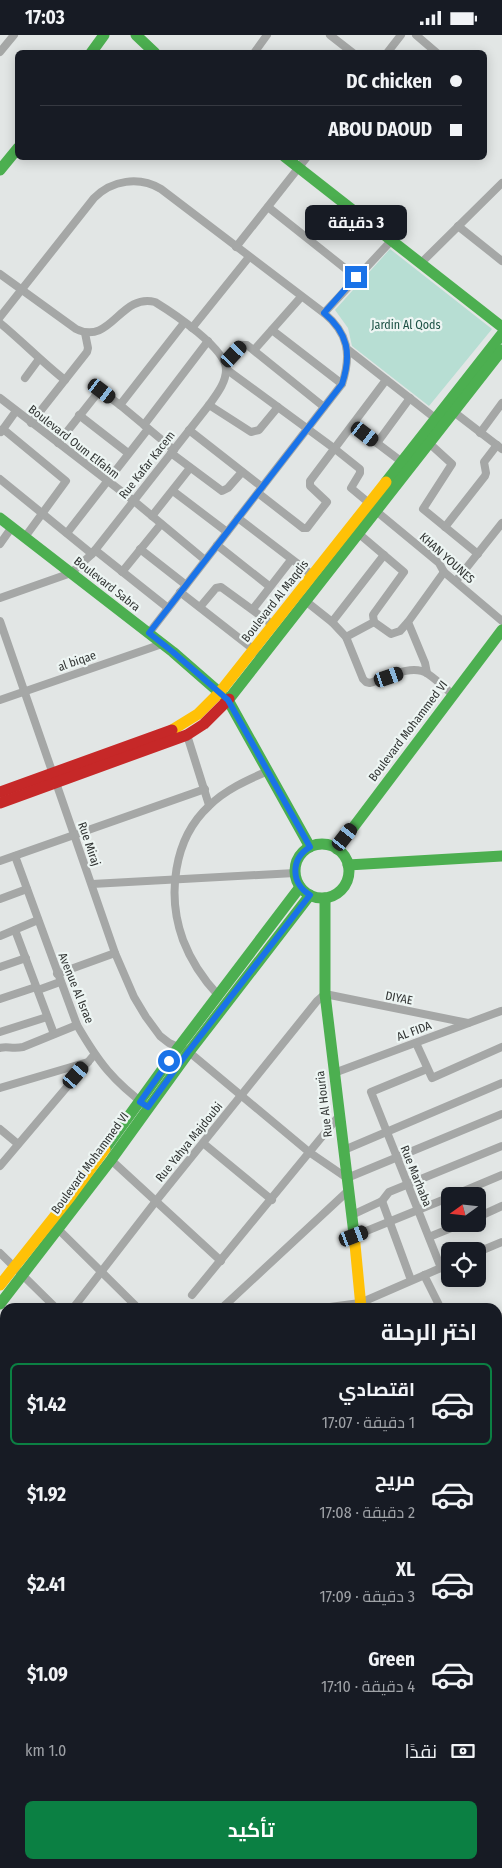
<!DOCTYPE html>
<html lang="ar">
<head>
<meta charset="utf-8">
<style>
	:root { --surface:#171b24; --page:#242831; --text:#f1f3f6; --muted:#9ea1a6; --line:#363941; --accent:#0b8043 }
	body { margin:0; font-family:"Fira Sans Condensed",Cairo,sans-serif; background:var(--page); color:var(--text); direction:rtl; height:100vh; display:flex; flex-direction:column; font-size:19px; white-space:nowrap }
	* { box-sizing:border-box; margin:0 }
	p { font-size:16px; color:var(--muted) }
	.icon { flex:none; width:28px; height:28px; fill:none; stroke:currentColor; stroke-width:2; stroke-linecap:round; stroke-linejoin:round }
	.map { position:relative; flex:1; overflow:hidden; direction:ltr }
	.panel { position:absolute; left:0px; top:1268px; width:502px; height:566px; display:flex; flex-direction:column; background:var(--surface); border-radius:15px 15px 0 0; box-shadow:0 2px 12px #0003; direction:rtl }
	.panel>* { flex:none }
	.top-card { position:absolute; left:15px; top:15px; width:472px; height:110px; border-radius:8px; box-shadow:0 2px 12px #0003; direction:rtl; display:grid; align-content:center; height:110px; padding:0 25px; background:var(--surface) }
	.needle { width:32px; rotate:255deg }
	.controls { position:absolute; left:441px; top:1152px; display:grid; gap:10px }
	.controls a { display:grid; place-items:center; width:45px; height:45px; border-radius:8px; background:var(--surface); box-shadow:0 2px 12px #0003; font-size:25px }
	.end { position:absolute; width:22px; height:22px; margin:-11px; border:6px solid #1a73e8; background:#fff; box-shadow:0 0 0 2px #fff }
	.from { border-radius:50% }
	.bubble { position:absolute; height:35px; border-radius:8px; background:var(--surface); box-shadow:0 2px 12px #0003; font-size:16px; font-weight:700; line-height:35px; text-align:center; direction:rtl }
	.car { position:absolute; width:15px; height:30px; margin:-15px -8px; border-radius:6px; box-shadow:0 0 4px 1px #0007; background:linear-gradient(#222 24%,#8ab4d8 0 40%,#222 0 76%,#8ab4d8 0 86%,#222 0) }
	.top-card b { display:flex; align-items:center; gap:18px; height:48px; font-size:19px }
	.top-card b+b { border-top:1px solid var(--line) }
	.top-card i { width:12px; height:12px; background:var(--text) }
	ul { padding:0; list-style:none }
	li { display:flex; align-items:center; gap:15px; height:82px; margin:0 10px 8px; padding:0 15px; border:2px solid transparent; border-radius:8px }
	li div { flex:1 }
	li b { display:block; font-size:19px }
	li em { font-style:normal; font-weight:700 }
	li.selected { border-color:var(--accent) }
	li>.icon { width:45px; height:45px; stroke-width:1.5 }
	h2 { padding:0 25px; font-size:22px; line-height:60px }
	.pay { display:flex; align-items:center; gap:12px; height:55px; padding:0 25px; font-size:19px }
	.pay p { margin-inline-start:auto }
	.cta { display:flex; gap:10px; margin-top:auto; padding:10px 25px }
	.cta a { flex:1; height:58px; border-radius:8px; background:var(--accent); color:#fff; font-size:20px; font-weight:700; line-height:58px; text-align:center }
	.status { display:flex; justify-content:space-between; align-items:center; height:35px; padding:0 25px; background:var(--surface); direction:ltr }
	.status svg { height:14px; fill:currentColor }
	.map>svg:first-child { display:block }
	.green { fill:#b7ded3 }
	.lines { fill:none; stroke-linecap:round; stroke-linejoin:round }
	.street { stroke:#a5a7a6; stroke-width:8 }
	.fast { stroke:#4caf50; stroke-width:11 }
	.slow { stroke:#ffc107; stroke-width:11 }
	.jam { stroke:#c62828; stroke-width:11 }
	.route { stroke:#1a73e8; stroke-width:6 }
	.labels { text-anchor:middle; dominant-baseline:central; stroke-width:4.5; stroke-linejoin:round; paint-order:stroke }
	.park-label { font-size:12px; fill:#1d5145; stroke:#edf5f3 }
	.street-label { font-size:12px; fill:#313433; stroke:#edf5f3 }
</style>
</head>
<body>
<div class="status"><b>17:03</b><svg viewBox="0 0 49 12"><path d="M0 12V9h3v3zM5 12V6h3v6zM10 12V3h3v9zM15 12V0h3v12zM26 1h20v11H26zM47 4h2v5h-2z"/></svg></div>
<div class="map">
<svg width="502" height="1833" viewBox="0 0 502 1833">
	<rect width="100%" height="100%" fill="#e2e6e5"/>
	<path class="green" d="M390,214L492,294L429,371L352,311L348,293L335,275Z"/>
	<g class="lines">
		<g class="street">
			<path d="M330,0L353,18"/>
			<path d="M416,0L437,18"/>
			<path d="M0,17L14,0"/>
			<path d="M254,18L267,0"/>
			<path d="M387,18L401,0"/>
			<path d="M268,172L356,242"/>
			<path d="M458,191L502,226"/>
			<path d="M236,212L307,122"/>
			<path d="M420,229L502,148"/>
			<path d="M0,239L76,294C111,311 120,258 155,267C173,278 227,314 226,335C226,348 216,360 209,370L92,519L71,538L0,563"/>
			<path d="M324,278L391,206"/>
			<path d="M0,282L94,163C112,145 139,141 161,154L324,278C348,298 352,319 342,349L149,598"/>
			<path d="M0,288C22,306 42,327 65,345"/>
			<path d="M192,293L249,222"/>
			<path d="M272,295L342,349"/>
			<path d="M347,314L435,383"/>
			<path d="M254,315L301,262"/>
			<path d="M226,328L242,310H247L324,372"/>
			<path d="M226,334L335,414L360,434V438L351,453L369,468"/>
			<path d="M25,343L39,324"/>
			<path d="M0,363L134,466L205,525"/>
			<path d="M120,370L184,288"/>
			<path d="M209,370L251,397L259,395L278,372"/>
			<path d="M450,374L502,414"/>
			<path d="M79,380L128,418"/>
			<path d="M31,388L87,317L88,313L85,298"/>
			<path d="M144,390L208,306"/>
			<path d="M353,390L402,427"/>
			<path d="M3,394L66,446L25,502"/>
			<path d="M189,395L262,452"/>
			<path d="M1,397L16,376"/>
			<path d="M480,398L502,368"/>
			<path d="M58,408L100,355L120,370L174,415"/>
			<path d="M377,408L410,363"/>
			<path d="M429,408L452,429L423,474L478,519"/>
			<path d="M171,418L222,456L228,453L242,437"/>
			<path d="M0,444L92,519"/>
			<path d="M173,456L227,497"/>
			<path d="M258,458L303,493H307L327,467L310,451V446L386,345"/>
			<path d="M376,476L439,528L444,537L502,586"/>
			<path d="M152,481L190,433"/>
			<path d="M238,483L315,542"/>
			<path d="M445,492L485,441L486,438L484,427L497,410"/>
			<path d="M67,498L148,394"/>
			<path d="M0,509L12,492"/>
			<path d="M217,510L269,551"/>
			<path d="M140,514L186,550"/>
			<path d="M95,515L168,573"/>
			<path d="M122,537L161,489"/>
			<path d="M456,546L502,488"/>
			<path d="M180,557L257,617"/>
			<path d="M303,564L332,587L346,602L363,644L366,647L370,648C386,643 412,628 428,639C437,645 445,653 453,660"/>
			<path d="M200,572L216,553L221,552L273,590"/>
			<path d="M253,574L291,525"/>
			<path d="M0,586L115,918L134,962L146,982L160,1001L169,1008L189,1017L309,1117L347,1143L502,1079"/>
			<path d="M332,587L384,520"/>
			<path d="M374,587L391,599L400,596L408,587"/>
			<path d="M346,602L374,587L373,580L375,577L404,537L358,498"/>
			<path d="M427,638L425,628L408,587L444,537"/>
			<path d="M0,665L162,609"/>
			<path d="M187,700L209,770"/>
			<path d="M15,821L77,990C99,1028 113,1046 148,1072"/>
			<path d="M0,826L205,754"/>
			<path d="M92,849L295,838"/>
			<path d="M0,864L27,854"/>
			<path d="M15,895L54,999"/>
			<path d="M0,901L38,885"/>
			<path d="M0,932L26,923"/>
			<path d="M57,939L115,918"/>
			<path d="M38,955L60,947"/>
			<path d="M218,960C203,944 191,926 183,905C167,861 173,804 209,771C225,755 247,745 268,736"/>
			<path d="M0,964L36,952"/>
			<path d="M0,997L47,982"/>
			<path d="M416,1008L432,1043L502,1012"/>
			<path d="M0,1013C6,1011 13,1014 23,1012L77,990"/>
			<path d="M427,1034L371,1057L441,1233"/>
			<path d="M334,1038L501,976"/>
			<path d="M0,1053L88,1027"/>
			<path d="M0,1094L18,1109"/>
			<path d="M203,1108L272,1165"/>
			<path d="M344,1115L502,1048"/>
			<path d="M111,1125L221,1226"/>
			<path d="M0,1131L94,1020"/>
			<path d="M452,1161L502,1140"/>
			<path d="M382,1166L411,1245"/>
			<path d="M352,1180L382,1166L389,1157L502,1111"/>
			<path d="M478,1182L502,1171"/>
			<path d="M59,1195L137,1272"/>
			<path d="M354,1201L450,1162"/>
			<path d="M429,1202L461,1189"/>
			<path d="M478,1217L502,1207"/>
			<path d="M0,1218L55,1272"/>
			<path d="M424,1240L440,1272"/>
			<path d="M192,1260L339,1081"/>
			<path d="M74,1272L156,1166L317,966L325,959L468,988"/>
			<path d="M223,1272L349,1155"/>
			<path d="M330,1272L360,1268L450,1229"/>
			<path d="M498,1284L502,1282"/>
			<path d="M498,1322L502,1320"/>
			<path d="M0,1335L5,1336"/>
			<path d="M0,1366L5,1367"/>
			<path d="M498,1373L502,1375"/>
			<path d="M0,1397L5,1398"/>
			<path d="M498,1409L502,1404"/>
			<path d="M0,1425H5"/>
			<path d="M0,1440L5,1438"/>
			<path d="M0,1519H5"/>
			<path d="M0,1562L5,1559"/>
			<path d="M0,1661L5,1657"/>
			<path d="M498,1668L502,1666"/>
			<path d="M0,1698L5,1704"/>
			<path d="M0,1714L5,1711"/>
			<path d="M117,1829L121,1833"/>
			<path d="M243,1829L247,1833"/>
			<path d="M178,1833L183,1829"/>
			<path d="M267,1833L272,1829"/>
		</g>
		<g class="fast">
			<path d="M136,0L155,18"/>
			<path d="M91,18L104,0"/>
			<path d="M285,122L502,292"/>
			<path d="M0,135L18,113"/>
			<path d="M386,447L502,299"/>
			<path d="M0,483L173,617L228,665L310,812"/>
			<path d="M229,664L502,315"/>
			<circle cx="322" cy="836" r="27"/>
			<path d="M337,814L502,595"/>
			<path d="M348,830L502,821"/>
			<path d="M325,863V959L354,1199"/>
			<path d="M105,1114L178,1013L300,852"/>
			<path d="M0,1269L111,1125L189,1017L310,860"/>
			<path d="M498,1439L502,1444"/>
			<path d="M441,1829V1833"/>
		</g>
		<g class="slow">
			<path d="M172,695L198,679L220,657L386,447"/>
			<path d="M354,1199L361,1272"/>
			<path d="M0,1250L70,1162L105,1114"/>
		</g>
		<g class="jam">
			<path d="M0,757L172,695"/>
			<path d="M0,768L187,700L204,689L229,664"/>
		</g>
	</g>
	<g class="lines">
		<path class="route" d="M169,1026L140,1067L148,1072L188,1017L310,860C291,849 290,824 310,812L228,665L173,617L149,598L342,349C352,319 348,298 324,278L356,242"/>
	</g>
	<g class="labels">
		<g class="park-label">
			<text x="406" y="290">Jardin Al Qods</text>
		</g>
		<g class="street-label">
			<text transform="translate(74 407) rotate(38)">Boulevard Oum Elfahm</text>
			<text transform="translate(147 430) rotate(-52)">Rue Kafar Kacem</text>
			<text transform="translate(447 523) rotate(42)">KHAN YOUNES</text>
			<text transform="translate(107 549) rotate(38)">Boulevard Sabra</text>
			<text transform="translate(275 566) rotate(-52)">Boulevard Al Maqdis</text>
			<text transform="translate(77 626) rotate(-19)">al biqae</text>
			<text transform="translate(408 696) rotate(-53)">Boulevard Mohammed VI</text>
			<text transform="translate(89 809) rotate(71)">Rue Miraj</text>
			<text transform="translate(76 953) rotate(68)">Avenue Al Israe</text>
			<text transform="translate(399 963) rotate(11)">DIYAE</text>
			<text transform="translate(414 996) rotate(-20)">AL FIDA</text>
			<text transform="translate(324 1069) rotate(-97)">Rue Al Houria</text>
			<text transform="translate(189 1107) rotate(-51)">Rue Yahya Majdoubi</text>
			<text transform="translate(90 1128) rotate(-54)">Boulevard Mohammed VI</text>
			<text transform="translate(416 1141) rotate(68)">Rue Marhaba</text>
		</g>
	</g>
</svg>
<div class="controls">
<a><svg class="needle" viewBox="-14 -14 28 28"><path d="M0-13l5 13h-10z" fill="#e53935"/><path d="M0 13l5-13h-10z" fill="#9ea1a6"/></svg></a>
<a><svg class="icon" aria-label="locate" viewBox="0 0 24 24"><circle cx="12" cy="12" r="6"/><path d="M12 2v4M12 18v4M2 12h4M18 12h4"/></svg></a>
</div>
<i class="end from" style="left:169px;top:1026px"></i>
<i class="end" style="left:356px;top:242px"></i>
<div class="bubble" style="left:305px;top:170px;width:102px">3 دقيقة</div>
<i class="car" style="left:234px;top:319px;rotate:43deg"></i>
<i class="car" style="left:102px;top:356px;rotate:127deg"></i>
<i class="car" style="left:365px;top:399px;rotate:127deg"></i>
<i class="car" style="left:389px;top:642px;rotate:71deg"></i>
<i class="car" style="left:345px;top:802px;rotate:38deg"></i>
<i class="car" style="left:76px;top:1040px;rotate:41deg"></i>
<i class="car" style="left:354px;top:1201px;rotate:69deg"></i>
<div class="top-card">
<b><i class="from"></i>DC chicken</b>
<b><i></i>ABOU DAOUD</b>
</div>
<section class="panel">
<h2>اختر الرحلة</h2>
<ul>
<li class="selected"><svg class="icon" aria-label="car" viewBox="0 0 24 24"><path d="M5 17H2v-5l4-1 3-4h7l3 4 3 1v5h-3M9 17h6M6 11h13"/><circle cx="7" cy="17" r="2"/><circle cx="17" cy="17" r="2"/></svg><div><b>اقتصادي</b><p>1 دقيقة · 17:07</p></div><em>$1.42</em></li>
<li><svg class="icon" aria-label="car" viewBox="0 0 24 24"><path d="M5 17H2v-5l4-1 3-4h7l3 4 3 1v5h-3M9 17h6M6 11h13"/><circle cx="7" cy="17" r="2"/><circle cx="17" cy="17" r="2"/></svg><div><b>مريح</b><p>2 دقيقة · 17:08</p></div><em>$1.92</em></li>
<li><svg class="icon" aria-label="car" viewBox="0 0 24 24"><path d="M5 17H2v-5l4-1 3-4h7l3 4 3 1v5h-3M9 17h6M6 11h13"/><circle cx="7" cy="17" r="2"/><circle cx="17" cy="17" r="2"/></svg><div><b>XL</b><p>3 دقيقة · 17:09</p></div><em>$2.41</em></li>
<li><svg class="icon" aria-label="car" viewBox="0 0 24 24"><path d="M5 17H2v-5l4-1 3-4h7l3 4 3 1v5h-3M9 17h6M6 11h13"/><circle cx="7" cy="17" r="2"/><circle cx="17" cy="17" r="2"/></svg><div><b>Green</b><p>4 دقيقة · 17:10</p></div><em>$1.09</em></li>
</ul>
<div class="pay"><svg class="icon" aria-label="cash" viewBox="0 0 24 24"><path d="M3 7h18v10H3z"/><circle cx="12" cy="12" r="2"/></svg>نقدًا<p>1.0 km</p></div>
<div class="cta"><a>تأكيد</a></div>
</section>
</div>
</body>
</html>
